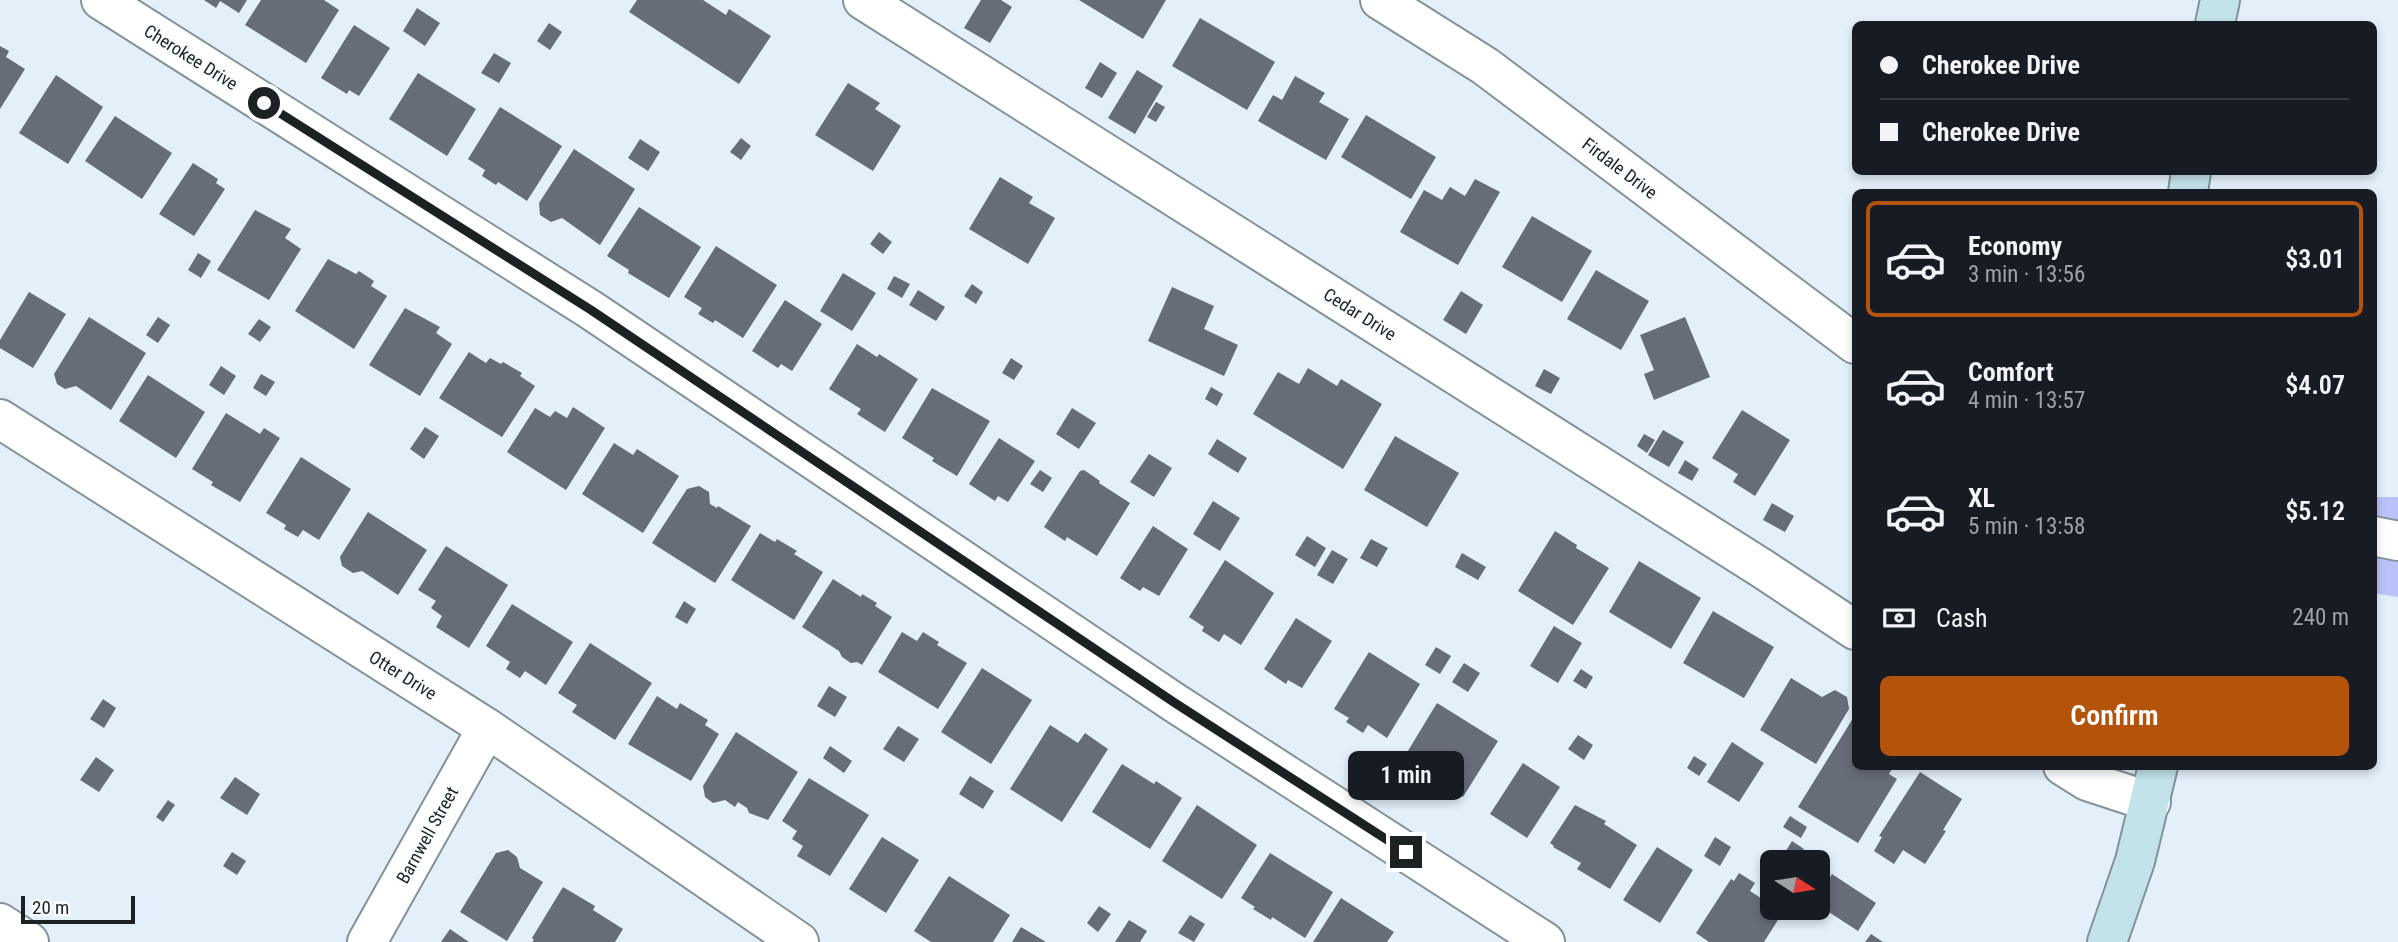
<!DOCTYPE html>
<html lang="en">
<head>
<meta charset="utf-8">
<style>
	:root { --surface:#171b24; --page:#242831; --text:#f1f3f6; --muted:#9ea1a6; --line:#363941; --accent:#b45309 }
	body { margin:0; font-family:"Roboto Condensed",sans-serif; background:var(--page); color:var(--text); height:100vh; display:flex; flex-direction:column; font-size:26px; white-space:nowrap }
	* { box-sizing:border-box; margin:0 }
	p { font-size:23px; color:var(--muted) }
	.icon { flex:none; width:38px; height:38px; fill:none; stroke:currentColor; stroke-width:2; stroke-linecap:round; stroke-linejoin:round }
	.map { position:relative; flex:1; overflow:hidden }
	.drawer { position:absolute; left:1852px; top:189px; width:525px; height:581px; display:flex; flex-direction:column; background:var(--surface); border-radius:10px; box-shadow:0 4px 10px #0003 }
	.drawer>* { flex:none }
	.hud { position:absolute; left:1852px; top:21px; width:525px; height:154px; border-radius:10px; box-shadow:0 4px 10px #0003; display:grid; align-content:center; height:154px; padding:0 28px; background:var(--surface) }
	.needle { width:46px; rotate:102deg }
	.controls { position:absolute; left:1760px; top:850px; display:grid; gap:14px }
	.controls a { display:grid; place-items:center; width:70px; height:70px; border-radius:10px; background:var(--surface); box-shadow:0 4px 10px #0003; font-size:35px }
	.scale { position:absolute; left:21px; bottom:18px; width:114px; box-sizing:border-box; padding-left:7px; border:4px solid #1c2124; border-top:0; font-size:19px; line-height:24px; white-space:nowrap; color:#1c2124; -webkit-text-stroke:5px #f9fcfe; paint-order:stroke }
	.end { position:absolute; width:32px; height:32px; margin:-16px; border:9px solid #1c2124; background:#fff; box-shadow:0 0 0 4px #fff }
	.from { border-radius:50% }
	.bubble { position:absolute; height:49px; border-radius:10px; background:var(--surface); box-shadow:0 4px 10px #0003; font-size:23px; font-weight:600; line-height:49px; text-align:center }
	.hud b { display:flex; align-items:center; gap:24px; height:66px; font-size:26px }
	.hud b+b { border-top:2px solid var(--line) }
	.hud i { width:18px; height:18px; background:var(--text) }
	ul { padding:12px 0 0; list-style:none }
	li { display:flex; align-items:center; gap:21px; height:116px; margin:0 14px 10px; padding:0 14px; border:4px solid transparent; border-radius:10px }
	li div { flex:1 }
	li b { display:block; font-size:26px }
	li em { font-style:normal; font-weight:600 }
	li.active { border-color:var(--accent) }
	li>.icon { width:63px; height:63px; stroke-width:1.5 }
	.pay { display:flex; align-items:center; gap:18px; height:77px; padding:0 28px; font-size:26px }
	.pay p { margin-inline-start:auto }
	.action { display:flex; gap:14px; margin-top:auto; padding:14px 28px }
	.action a { flex:1; height:80px; border-radius:10px; background:var(--accent); color:#fff; font-size:28px; font-weight:600; line-height:80px; text-align:center }
	.map>svg:first-child { display:block }
	.green { fill:#b9c2f9 }
	.building { fill:#666d78 }
	.lines { fill:none; stroke-linecap:round; stroke-linejoin:round }
	.street-casing { stroke:#859199; stroke-width:42 }
	.secondary-casing { stroke:#859199; stroke-width:42 }
	.street { stroke:#fff; stroke-width:38 }
	.secondary { stroke:#c2e3ea; stroke-width:38 }
	.route { stroke:#1c2124; stroke-width:9 }
	.labels { text-anchor:middle; dominant-baseline:central; stroke-width:5; stroke-linejoin:round; paint-order:stroke }
	.street-label { font-size:18px; fill:#1c2124; stroke:#f9fcfe }
</style>
</head>
<body>
<div class="map">
<svg width="2398" height="942" viewBox="0 0 2398 942">
	<rect width="100%" height="100%" fill="#e3f0f9"/>
	<path class="green" d="M2373,497H2398V597L2373,593Z"/>
	<g class="building">
		<path d="M204,0H247L239,13L220,1L216,8Z"/>
		<path d="M261,0H324L339,10L306,63L245,25Z"/>
		<path d="M637,0H703L726,15L729,9L771,36L739,84L629,12Z"/>
		<path d="M981,0H1001L1012,7L990,43L964,28Z"/>
		<path d="M1079,0H1166L1143,39Z"/>
		<path d="M417,8L440,23L425,46L403,31Z"/>
		<path d="M1200,18L1275,62L1247,110L1172,66Z"/>
		<path d="M549,23L562,32L550,50L537,41Z"/>
		<path d="M354,25L390,48L359,96L349,90L347,94L321,78Z"/>
		<path d="M0,46L9,51L6,57L25,69L0,109Z"/>
		<path d="M494,53L511,63L499,83L481,73Z"/>
		<path d="M1100,62L1117,73L1102,98L1085,88Z"/>
		<path d="M1137,70L1163,86L1135,134L1108,118Z"/>
		<path d="M418,73L476,109L447,156L389,119Z"/>
		<path d="M56,75L103,107L68,164L19,133Z"/>
		<path d="M1295,76L1325,93L1319,102L1349,119L1326,160L1258,121L1273,95L1282,100Z"/>
		<path d="M848,83L880,103L875,109L901,126L873,171L815,135Z"/>
		<path d="M1156,102L1165,107L1156,122L1147,117Z"/>
		<path d="M500,107L562,146L527,201L498,182L496,185L482,176L485,170L468,159Z"/>
		<path d="M1366,115L1436,157L1411,199L1341,157Z"/>
		<path d="M115,116L172,153L142,199L85,161Z"/>
		<path d="M741,138L751,146L741,160L730,152Z"/>
		<path d="M640,139L660,152L648,171L628,158Z"/>
		<path d="M574,149L635,189L600,245L562,218L551,222L540,215L539,203Z"/>
		<path d="M193,163L218,179L216,183L225,189L194,236L159,214Z"/>
		<path d="M1000,177L1033,197L1029,203L1055,218L1028,264L969,229Z"/>
		<path d="M1475,179L1500,192L1458,265L1400,232L1424,190L1442,200L1450,187L1465,196Z"/>
		<path d="M639,207L701,247L669,298L628,273L629,270L607,256Z"/>
		<path d="M255,210L291,229L285,238L301,249L269,300L217,270Z"/>
		<path d="M1532,216L1592,251L1562,302L1502,267Z"/>
		<path d="M879,232L892,242L883,254L870,244Z"/>
		<path d="M716,246L777,285L743,338L715,320L713,323L698,314L702,308L684,297Z"/>
		<path d="M198,253L211,261L201,278L188,270Z"/>
		<path d="M328,259L356,274L359,271L374,281L371,286L387,296L354,349L295,311Z"/>
		<path d="M1596,270L1649,301L1621,350L1567,319Z"/>
		<path d="M843,273L876,293L852,331L820,311Z"/>
		<path d="M894,276L910,284L902,298L887,289Z"/>
		<path d="M972,284L983,292L976,304L964,296Z"/>
		<path d="M1172,287L1214,306L1204,329L1238,345L1224,376L1148,341Z"/>
		<path d="M918,290L945,307L936,321L909,305Z"/>
		<path d="M1461,291L1483,305L1466,334L1443,320Z"/>
		<path d="M29,292L66,314L33,368L0,348V340Z"/>
		<path d="M785,300L822,324L792,371L781,364L778,368L752,351Z"/>
		<path d="M405,308L440,327L436,333L452,344L420,396L369,365Z"/>
		<path d="M89,317L146,353L111,410L76,386L65,389L57,384L54,374Z"/>
		<path d="M158,317L170,325L158,343L146,335Z"/>
		<path d="M1685,317L1710,377L1654,400L1644,374L1654,370L1640,335Z"/>
		<path d="M259,319L271,327L260,342L248,334Z"/>
		<path d="M857,344L877,357L879,354L918,379L885,432L857,414L861,409L829,389Z"/>
		<path d="M469,352L486,363L490,358L501,364L503,362L522,373L520,376L535,386L502,437L439,398Z"/>
		<path d="M1011,358L1023,366L1014,380L1002,373Z"/>
		<path d="M221,366L236,376L224,395L209,385Z"/>
		<path d="M1308,368L1337,386L1341,379L1382,404L1343,469L1253,414L1278,372L1299,384Z"/>
		<path d="M1544,369L1560,378L1551,394L1535,386Z"/>
		<path d="M261,374L275,382L266,396L253,388Z"/>
		<path d="M148,375L205,412L176,458L119,421Z"/>
		<path d="M1211,387L1223,394L1217,406L1205,399Z"/>
		<path d="M932,388L990,421L957,476L932,461L934,458L902,438Z"/>
		<path d="M573,407L605,428L566,490L507,452L535,408L550,417L555,411L567,418Z"/>
		<path d="M1072,408L1096,423L1079,449L1056,434Z"/>
		<path d="M1742,410L1790,440L1755,496L1733,482L1738,474L1712,458Z"/>
		<path d="M226,413L260,434L264,428L280,438L240,502L211,485L213,482L192,469Z"/>
		<path d="M425,427L439,436L424,459L410,449Z"/>
		<path d="M1663,430L1684,442L1669,467L1648,455Z"/>
		<path d="M1644,434L1655,440L1647,453L1637,446Z"/>
		<path d="M1395,436L1459,473L1427,527L1364,490Z"/>
		<path d="M999,438L1035,461L1008,502L998,496L995,501L969,484Z"/>
		<path d="M1217,439L1247,458L1238,473L1208,454Z"/>
		<path d="M614,443L633,455L637,449L679,476L643,533L582,494Z"/>
		<path d="M1149,454L1172,468L1154,497L1130,482Z"/>
		<path d="M301,457L351,489L319,540L303,530L298,537L284,529L286,525L266,513Z"/>
		<path d="M1685,460L1699,469L1692,481L1678,473Z"/>
		<path d="M1040,470L1052,478L1043,492L1030,484Z"/>
		<path d="M1084,470L1100,481L1099,483L1130,503L1097,556L1067,537L1065,541L1044,527L1080,471Z"/>
		<path d="M699,486L709,492L710,504L717,508L718,506L751,526L715,583L652,543L687,489Z"/>
		<path d="M1213,501L1240,518L1220,551L1193,534Z"/>
		<path d="M1772,503L1794,516L1785,532L1763,520Z"/>
		<path d="M368,512L427,550L398,595L362,571L353,573L342,566L340,557Z"/>
		<path d="M1153,526L1188,549L1159,596L1143,587L1140,591L1120,578Z"/>
		<path d="M1555,531L1577,545L1576,548L1609,568L1573,625L1518,591Z"/>
		<path d="M760,533L775,542L777,539L797,551L794,554L823,572L794,620L731,580Z"/>
		<path d="M1307,536L1326,548L1315,567L1295,555Z"/>
		<path d="M1371,539L1388,548L1377,567L1360,558Z"/>
		<path d="M446,546L508,585L469,648L436,627L442,616L431,608L436,601L418,590Z"/>
		<path d="M1332,550L1348,559L1333,584L1317,575Z"/>
		<path d="M1462,553L1486,567L1478,580L1455,567Z"/>
		<path d="M1225,560L1274,593L1241,645L1224,634L1219,642L1202,631L1204,627L1189,617Z"/>
		<path d="M1639,561L1701,598L1671,649L1609,612Z"/>
		<path d="M833,579L861,597L862,594L877,603L875,606L892,617L862,665L857,662L851,663L842,657L839,651L802,627Z"/>
		<path d="M684,601L696,609L687,624L675,617Z"/>
		<path d="M512,604L573,642L546,685L525,671L520,678L506,669L510,662L486,646Z"/>
		<path d="M1713,611L1774,647L1744,698L1683,663Z"/>
		<path d="M1296,618L1332,641L1302,688L1288,680L1286,684L1264,669Z"/>
		<path d="M1554,626L1582,643L1558,683L1530,666Z"/>
		<path d="M902,632L917,641L923,632L939,642L937,645L967,663L938,709L878,672Z"/>
		<path d="M590,643L652,683L615,740L572,712L577,705L558,693Z"/>
		<path d="M1436,647L1451,656L1440,674L1425,665Z"/>
		<path d="M1369,652L1420,684L1387,738L1368,725L1363,733L1346,722L1349,718L1334,709Z"/>
		<path d="M1464,663L1480,673L1468,692L1452,682Z"/>
		<path d="M982,668L1032,700L991,764L941,732Z"/>
		<path d="M1581,669L1593,677L1586,689L1573,681Z"/>
		<path d="M1791,678L1822,697L1835,690L1847,697L1849,709L1816,764L1760,730Z"/>
		<path d="M829,686L847,697L835,717L817,706Z"/>
		<path d="M657,696L677,709L680,703L708,720L705,725L719,734L691,781L628,744Z"/>
		<path d="M103,699L116,708L104,728L90,719Z"/>
		<path d="M1437,703L1498,741L1463,797L1403,759Z"/>
		<path d="M1855,715V766H1894L1889,774L1897,779L1858,843L1798,807Z"/>
		<path d="M1050,725L1078,743L1085,733L1108,749L1062,822L1010,789Z"/>
		<path d="M898,726L919,739L904,762L883,749Z"/>
		<path d="M736,732L798,772L768,820L749,813L747,808L738,802L735,807L725,800L713,803L705,797L703,786Z"/>
		<path d="M1578,735L1593,745L1584,760L1568,749Z"/>
		<path d="M1732,742L1764,763L1739,802L1707,782Z"/>
		<path d="M830,746L852,761L844,773L823,758Z"/>
		<path d="M1694,756L1707,764L1699,776L1687,768Z"/>
		<path d="M96,757L114,770L99,792L80,780Z"/>
		<path d="M1523,763L1560,787L1527,838L1490,814Z"/>
		<path d="M1122,764L1154,784L1156,781L1182,798L1150,849L1092,812Z"/>
		<path d="M1920,772L1962,799L1943,830L1946,831L1925,864L1903,850L1894,864L1874,851L1882,837L1879,836Z"/>
		<path d="M970,776L994,791L983,809L959,794Z"/>
		<path d="M235,777L260,794L247,815L220,798Z"/>
		<path d="M809,778L869,815L830,876L797,856L803,846L792,839L797,831L782,821Z"/>
		<path d="M168,800L175,805L163,822L156,817Z"/>
		<path d="M1197,805L1257,845L1222,899L1162,861Z"/>
		<path d="M1575,805L1606,821L1604,824L1637,845L1610,889L1577,869L1581,863L1553,847L1554,846L1550,843Z"/>
		<path d="M1790,816L1807,827L1801,838L1783,827Z"/>
		<path d="M882,837L919,860L886,913L849,889Z"/>
		<path d="M1715,837L1731,847L1720,866L1704,856Z"/>
		<path d="M1792,841L1804,849L1796,861L1784,854Z"/>
		<path d="M1657,847L1693,870L1660,923L1623,900Z"/>
		<path d="M508,850L517,857L520,868L543,882L507,941L460,912L496,853Z"/>
		<path d="M232,852L246,861L237,875L223,866Z"/>
		<path d="M1806,852L1829,867L1818,883V863H1799Z"/>
		<path d="M1270,853L1333,892L1305,938L1272,917L1271,920L1253,909L1255,907L1241,898Z"/>
		<path d="M1739,873L1755,883L1750,891L1773,906V908L1783,912L1764,942H1709L1696,933L1731,879L1734,881Z"/>
		<path d="M1832,874L1876,903L1858,931L1818,905V896Z"/>
		<path d="M949,876L1010,915L993,942H931L914,931Z"/>
		<path d="M563,887L595,906L593,910L623,929L615,942H532L534,940L532,938Z"/>
		<path d="M1341,898L1394,932L1387,942H1313Z"/>
		<path d="M1099,906L1111,914L1098,932L1087,923Z"/>
		<path d="M1190,915L1205,924L1194,942L1178,933Z"/>
		<path d="M1129,920L1147,931L1140,942H1115Z"/>
		<path d="M1021,927L1046,942H1012Z"/>
		<path d="M450,929L469,942H441Z"/>
		<path d="M1871,934L1883,942H1865Z"/>
	</g>
	<g class="lines">
		<g class="street-casing">
			<g id="street">
				<path d="M101,0L591,310L1175,703L1545,942"/>
				<path d="M863,0L1763,569L1855,630"/>
				<path d="M1380,0L1485,66L1855,344"/>
				<path d="M0,419L487,728L799,942"/>
				<path d="M2373,536L2398,541"/>
				<path d="M2063,766L2087,781L2151,802"/>
				<path d="M0,923L29,942"/>
				<path d="M367,942L487,728"/>
			</g>
		</g>
		<g class="secondary-casing">
			<g id="secondary">
				<path d="M2215,24L2220,0"/>
				<path d="M2188,192L2191,172"/>
				<path d="M2107,942L2135,861L2158,766"/>
			</g>
		</g>
		<use href="#street" class="street"/>
		<use href="#secondary" class="secondary"/>
	</g>
	<g class="lines">
		<path class="route" d="M264,103L591,310L1175,703L1406,852"/>
	</g>
	<g class="labels">
		<g class="street-label">
			<text transform="translate(191 57) rotate(32)">Cherokee Drive</text>
			<text transform="translate(1620 168) rotate(37)">Firdale Drive</text>
			<text transform="translate(1360 314) rotate(32)">Cedar Drive</text>
			<text transform="translate(403 675) rotate(32)">Otter Drive</text>
			<text transform="translate(427 835) rotate(-61)">Barnwell Street</text>
		</g>
	</g>
</svg>
<div class="controls">
<a><svg class="needle" viewBox="-14 -14 28 28"><path d="M0-13l5 13h-10z" fill="#e53935"/><path d="M0 13l5-13h-10z" fill="#9ea1a6"/></svg></a>
</div>
<div class="scale">20 m</div>
<i class="end from" style="left:264px;top:103px"></i>
<i class="end" style="left:1406px;top:852px"></i>
<div class="bubble" style="left:1348px;top:751px;width:116px">1 min</div>
<div class="hud">
<b><i class="from"></i>Cherokee Drive</b>
<b><i></i>Cherokee Drive</b>
</div>
<section class="drawer">
<ul>
<li class="active"><svg class="icon" aria-label="car" viewBox="0 0 24 24"><path d="M5 17H2v-5l4-1 3-4h7l3 4 3 1v5h-3M9 17h6M6 11h13"/><circle cx="7" cy="17" r="2"/><circle cx="17" cy="17" r="2"/></svg><div><b>Economy</b><p>3 min · 13:56</p></div><em>$3.01</em></li>
<li><svg class="icon" aria-label="car" viewBox="0 0 24 24"><path d="M5 17H2v-5l4-1 3-4h7l3 4 3 1v5h-3M9 17h6M6 11h13"/><circle cx="7" cy="17" r="2"/><circle cx="17" cy="17" r="2"/></svg><div><b>Comfort</b><p>4 min · 13:57</p></div><em>$4.07</em></li>
<li><svg class="icon" aria-label="car" viewBox="0 0 24 24"><path d="M5 17H2v-5l4-1 3-4h7l3 4 3 1v5h-3M9 17h6M6 11h13"/><circle cx="7" cy="17" r="2"/><circle cx="17" cy="17" r="2"/></svg><div><b>XL</b><p>5 min · 13:58</p></div><em>$5.12</em></li>
</ul>
<div class="pay"><svg class="icon" aria-label="cash" viewBox="0 0 24 24"><path d="M3 7h18v10H3z"/><circle cx="12" cy="12" r="2"/></svg>Cash<p>240 m</p></div>
<div class="action"><a>Confirm</a></div>
</section>
</div>
</body>
</html>
